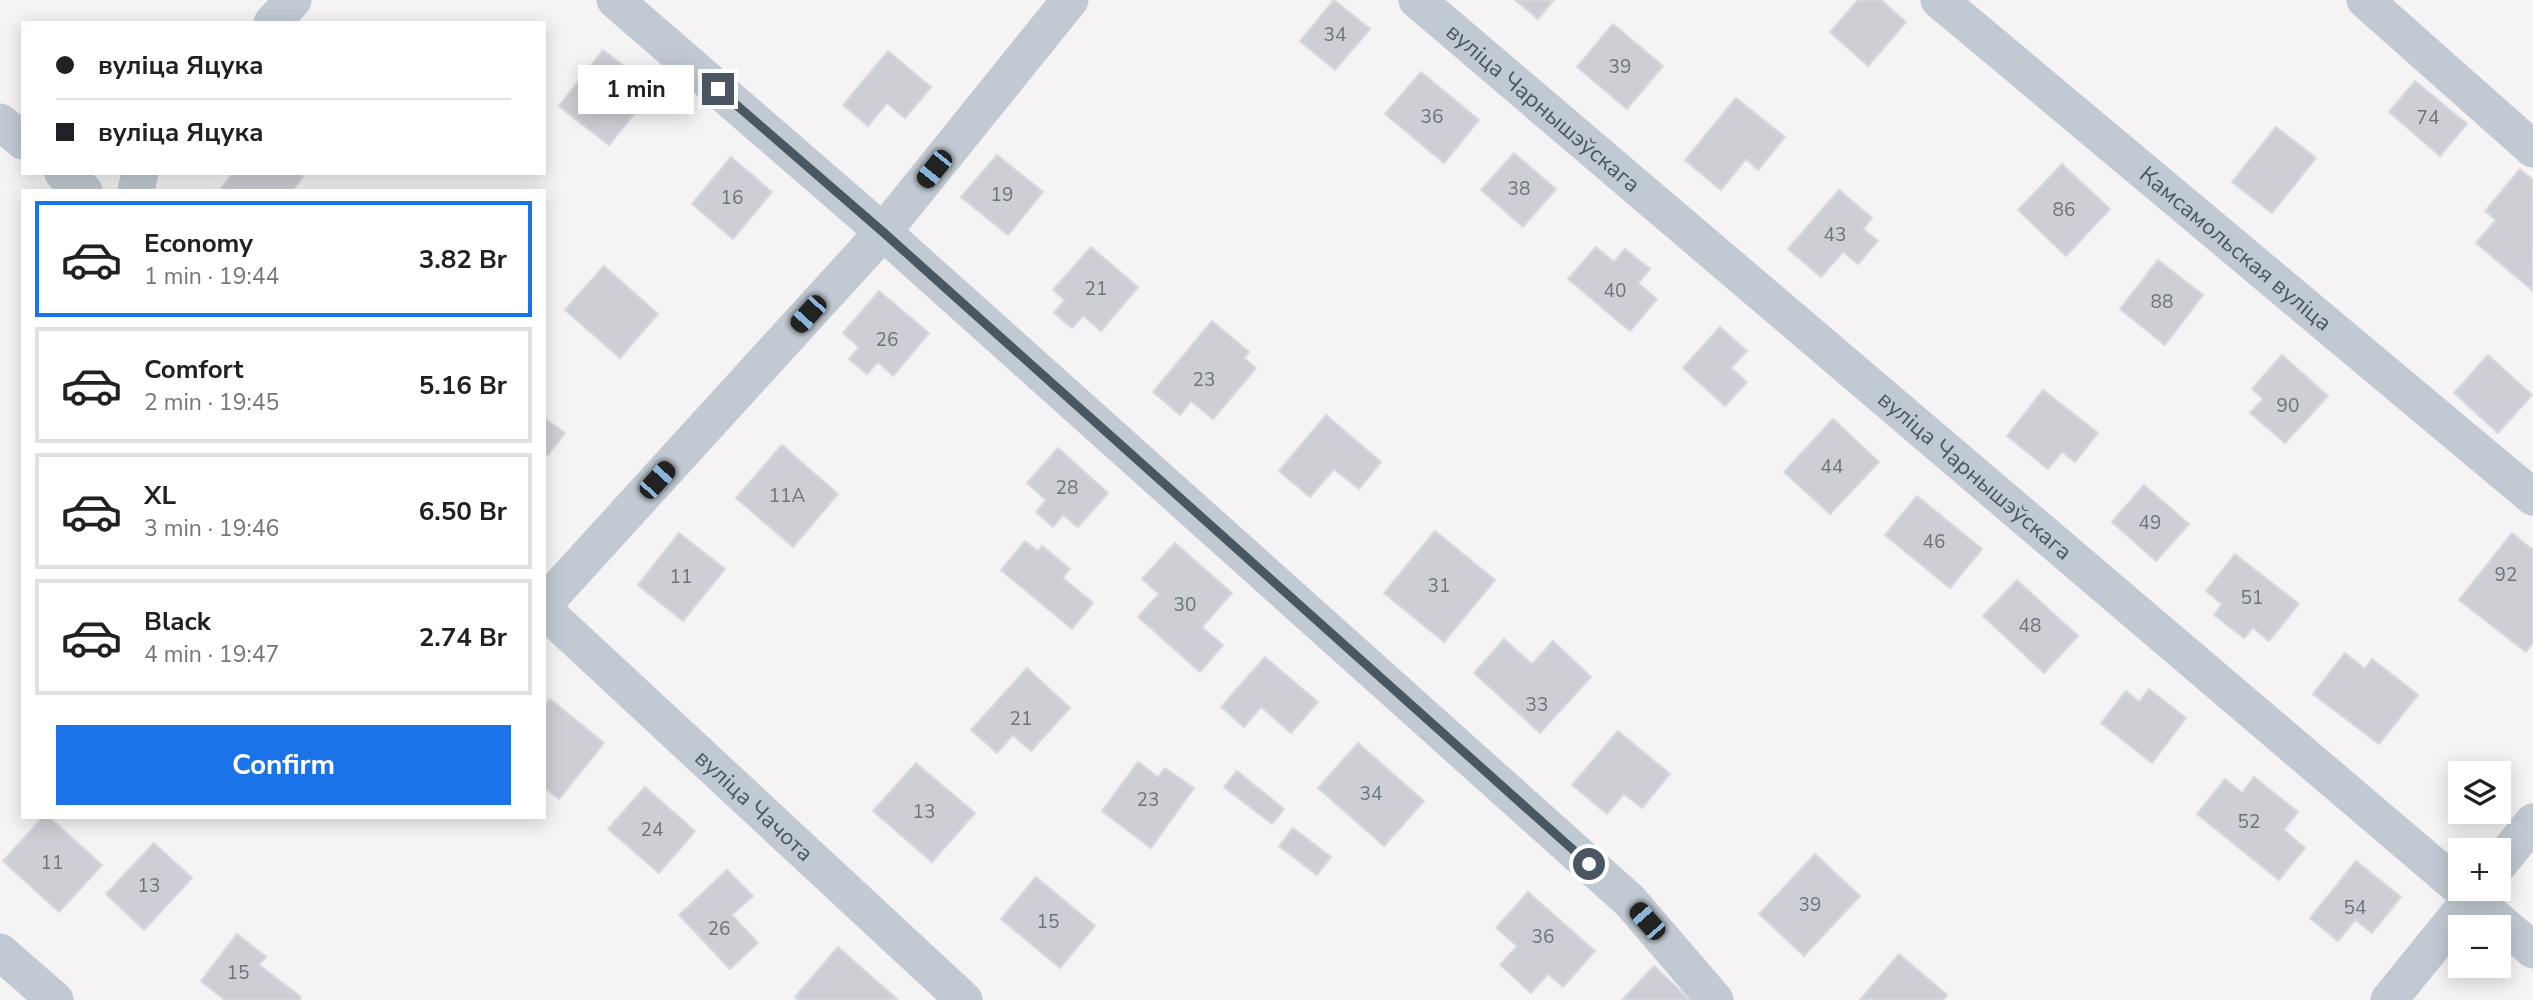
<!DOCTYPE html>
<html lang="en">
<head>
<meta charset="utf-8">
<style>
	:root { --surface:#fff; --page:#f6f6f6; --text:#202124; --muted:#757577; --line:#e0e0e0; --accent:#1a73e8 }
	body { margin:0; font-family:"Nunito Sans",sans-serif; background:var(--page); color:var(--text); height:100vh; display:flex; flex-direction:column; font-size:26px; white-space:nowrap }
	* { box-sizing:border-box; margin:0 }
	p { font-size:23px; color:var(--muted) }
	.icon { flex:none; width:38px; height:38px; fill:none; stroke:currentColor; stroke-width:2; stroke-linecap:round; stroke-linejoin:round }
	.map { position:relative; flex:1; overflow:hidden }
	.details { position:absolute; left:21px; top:189px; width:525px; height:630px; display:flex; flex-direction:column; background:var(--surface); border-radius:0px; box-shadow:0 4px 18px #0003 }
	.details>* { flex:none }
	.top-card { position:absolute; left:21px; top:21px; width:525px; height:154px; border-radius:0px; box-shadow:0 4px 18px #0003; display:grid; align-content:center; height:154px; padding:0 35px; background:var(--surface) }
	.controls { position:absolute; left:2448px; top:761px; display:grid; gap:14px }
	.controls a { display:grid; place-items:center; width:63px; height:63px; border-radius:0px; background:var(--surface); box-shadow:0 4px 18px #0003; font-size:35px }
	.end { position:absolute; width:32px; height:32px; margin:-16px; border:9px solid #4a5661; background:#fff; box-shadow:0 0 0 4px #fff }
	.from { border-radius:50% }
	.bubble { position:absolute; height:49px; border-radius:0px; background:var(--surface); box-shadow:0 4px 18px #0003; font-size:23px; font-weight:700; line-height:49px; text-align:center }
	.car { position:absolute; width:21px; height:42px; margin:-21px -10px; border-radius:9px; box-shadow:0 0 5px 2px #0007; background:linear-gradient(#222 24%,#8ab4d8 0 40%,#222 0 76%,#8ab4d8 0 86%,#222 0) }
	.top-card b { display:flex; align-items:center; gap:24px; height:66px; font-size:26px }
	.top-card b+b { border-top:2px solid var(--line) }
	.top-card i { width:18px; height:18px; background:var(--text) }
	ul { padding:12px 0 0; list-style:none }
	li { display:flex; align-items:center; gap:21px; height:116px; margin:0 14px 10px; padding:0 21px; border:4px solid var(--line); border-radius:0px }
	li div { flex:1 }
	li b { display:block; font-size:26px }
	li em { font-style:normal; font-weight:700 }
	li.on { border-color:var(--accent) }
	li>.icon { width:63px; height:63px; stroke-width:1.5 }
	.primary-button { display:flex; gap:14px; margin-top:auto; padding:14px 35px }
	.primary-button a { flex:1; height:80px; border-radius:0px; background:var(--accent); color:#fff; font-size:28px; font-weight:700; line-height:80px; text-align:center }
	.map>svg:first-child { display:block }
	.building { fill:#cdcfd5; stroke:#d7d9de; stroke-width:2 }
	.lines { fill:none; stroke-linecap:round; stroke-linejoin:round }
	.minor { stroke:#c1cad2; stroke-width:37 }
	.route { stroke:#4a5661; stroke-width:9 }
	.labels { text-anchor:middle; dominant-baseline:central; stroke-width:6; stroke-linejoin:round; paint-order:stroke }
	.number-label { font-size:19px; fill:#6b747e }
	.street-label { font-size:23px; fill:#4a5661; stroke:#fff }
</style>
</head>
<body>
<div class="map">
<svg width="2533" height="1000" viewBox="0 0 2533 1000">
	<rect width="100%" height="100%" fill="#f5f3f3"/>
	<g class="building">
		<path d="M1334,0L1370,29L1335,70L1300,41Z"/>
		<path d="M1515,0H1554L1538,19Z"/>
		<path d="M1858,0H1881L1906,22L1868,66L1830,32Z"/>
		<path d="M1613,24L1663,66L1627,109L1577,67Z"/>
		<path d="M603,50L633,73L618,92L638,109L609,145L559,106Z"/>
		<path d="M888,51L931,87L905,118L887,103L868,126L843,105Z"/>
		<path d="M1421,72L1479,120L1444,163L1385,114Z"/>
		<path d="M2415,81L2467,124L2440,156L2389,112Z"/>
		<path d="M1736,98L1785,137L1758,170L1746,159L1721,190L1685,160Z"/>
		<path d="M2276,127L2316,158L2272,213L2232,182Z"/>
		<path d="M1514,153L1556,189L1523,227L1481,190Z"/>
		<path d="M997,155L1043,192L1008,235L961,197Z"/>
		<path d="M731,157L772,192L733,239L692,204Z"/>
		<path d="M2062,164L2110,209L2066,256L2018,210Z"/>
		<path d="M2520,169L2533,180L2532,290L2476,243L2496,220L2485,211Z"/>
		<path d="M233,173H299L303,177L292,191H219Z"/>
		<path d="M1839,190L1872,218L1863,229L1878,241L1858,264L1843,252L1821,277L1788,249Z"/>
		<path d="M1091,247L1138,287L1101,331L1083,316L1072,328L1054,313L1065,300L1053,290Z"/>
		<path d="M1596,247L1614,262L1625,249L1650,269L1638,283L1657,299L1630,331L1568,279Z"/>
		<path d="M2158,260L2203,295L2165,345L2120,309Z"/>
		<path d="M604,266L658,314L620,358L565,310Z"/>
		<path d="M879,291L929,333L893,376L878,362L867,374L849,359L859,347L843,333Z"/>
		<path d="M1212,321L1249,352L1244,358L1256,368L1213,419L1191,401L1180,415L1153,392Z"/>
		<path d="M1720,327L1747,351L1731,368L1747,382L1725,406L1683,368Z"/>
		<path d="M2282,355L2328,396L2285,443L2250,413L2263,399L2252,389Z"/>
		<path d="M2488,355L2532,395L2498,433L2454,393Z"/>
		<path d="M2043,390L2098,433L2075,462L2062,452L2048,469L2007,436Z"/>
		<path d="M1326,415L1381,462L1359,489L1334,469L1310,497L1279,471Z"/>
		<path d="M544,418L565,433L548,455L544,452Z"/>
		<path d="M1833,419L1879,462L1830,514L1784,472Z"/>
		<path d="M782,445L838,494L793,547L736,498Z"/>
		<path d="M1058,448L1108,493L1078,527L1063,515L1053,527L1036,512L1046,500L1027,483Z"/>
		<path d="M2144,485L2189,524L2156,561L2112,522Z"/>
		<path d="M1917,496L1982,549L1950,588L1885,535Z"/>
		<path d="M1435,531L1495,580L1444,642L1384,593Z"/>
		<path d="M679,533L725,569L683,621L638,585Z"/>
		<path d="M2512,533L2533,550V642L2526,652L2459,600Z"/>
		<path d="M1025,541L1038,551L1042,546L1070,569L1063,578L1093,603L1072,629L1001,570Z"/>
		<path d="M1175,543L1232,593L1202,627L1223,645L1200,672L1138,617L1159,594L1142,579Z"/>
		<path d="M2235,554L2299,604L2269,641L2253,628L2244,638L2214,615L2222,604L2206,591Z"/>
		<path d="M2017,580L2078,636L2044,673L1983,616Z"/>
		<path d="M1504,639L1532,664L1553,641L1591,677L1540,733L1474,673Z"/>
		<path d="M2345,653L2365,669L2372,659L2418,695L2379,744L2313,694Z"/>
		<path d="M1265,657L1318,702L1291,733L1261,707L1244,727L1221,707Z"/>
		<path d="M1027,668L1070,708L1031,751L1013,735L997,753L971,730Z"/>
		<path d="M2149,689L2186,718L2152,763L2101,723L2126,691L2139,702Z"/>
		<path d="M550,699L604,743L559,799L544,787V706Z"/>
		<path d="M1618,731L1670,774L1642,808L1624,794L1607,814L1572,785Z"/>
		<path d="M1358,743L1424,801L1384,846L1318,788Z"/>
		<path d="M1138,762L1158,777L1165,768L1194,788L1151,848L1102,811Z"/>
		<path d="M916,763L975,813L932,862L873,811Z"/>
		<path d="M1237,771L1284,809L1272,824L1224,787Z"/>
		<path d="M2254,777L2298,812L2284,830L2305,848L2279,880L2197,814L2225,779L2242,793Z"/>
		<path d="M645,787L695,831L659,873L608,829Z"/>
		<path d="M43,817H49L102,865L59,912L3,861Z"/>
		<path d="M1293,828L1331,857L1317,875L1279,846Z"/>
		<path d="M154,843L192,878L144,930L106,894Z"/>
		<path d="M1815,854L1860,896L1804,956L1759,914Z"/>
		<path d="M2356,861L2401,897L2372,933L2355,920L2338,941L2310,918Z"/>
		<path d="M727,870L753,896L732,915L758,943L730,969L679,915Z"/>
		<path d="M1036,877L1095,926L1060,968L1001,919Z"/>
		<path d="M1528,892L1595,951L1563,987L1548,974L1531,993L1500,965L1517,946L1496,928Z"/>
		<path d="M237,934L266,957L259,965L301,997L299,1000H225L201,981Z"/>
		<path d="M838,947L897,999L895,1000H798L795,997Z"/>
		<path d="M1899,954L1947,995L1943,1000H1860Z"/>
		<path d="M1654,966L1690,1000H1622Z"/>
	</g>
	<g class="lines">
		<g class="minor">
			<path d="M615,0L883,232L1630,901L1715,1000"/>
			<path id="s1" d="M1417,0L2533,950"/>
			<path id="s2" d="M1939,0L2533,497"/>
			<path d="M2365,0L2533,149"/>
			<path d="M272,23L293,0"/>
			<path d="M0,122L23,141"/>
			<path d="M63,173L84,191"/>
			<path d="M136,191L140,173"/>
			<path d="M544,604L883,232L1070,0"/>
			<path id="s3" d="M544,610L964,1000"/>
			<path d="M2499,864L2533,822"/>
			<path d="M0,952L55,1000"/>
			<path d="M2389,1000L2479,889"/>
		</g>
	</g>
	<g class="lines">
		<path class="route" d="M718,89L883,232L1589,864"/>
	</g>
	<g class="labels">
		<g class="number-label">
			<text x="1335" y="35">34</text>
			<text x="1620" y="67">39</text>
			<text x="1432" y="117">36</text>
			<text x="2428" y="118">74</text>
			<text x="1519" y="189">38</text>
			<text x="1002" y="195">19</text>
			<text x="732" y="198">16</text>
			<text x="2064" y="210">86</text>
			<text x="1835" y="235">43</text>
			<text x="1096" y="289">21</text>
			<text x="1615" y="291">40</text>
			<text x="2162" y="302">88</text>
			<text x="887" y="340">26</text>
			<text x="1204" y="380">23</text>
			<text x="2288" y="406">90</text>
			<text x="1832" y="467">44</text>
			<text x="1067" y="488">28</text>
			<text x="787" y="496">11А</text>
			<text x="2150" y="523">49</text>
			<text x="1934" y="542">46</text>
			<text x="2506" y="575">92</text>
			<text x="681" y="577">11</text>
			<text x="1439" y="586">31</text>
			<text x="2252" y="598">51</text>
			<text x="1185" y="605">30</text>
			<text x="2030" y="626">48</text>
			<text x="1537" y="705">33</text>
			<text x="1021" y="719">21</text>
			<text x="1371" y="794">34</text>
			<text x="1148" y="800">23</text>
			<text x="924" y="812">13</text>
			<text x="2249" y="822">52</text>
			<text x="652" y="830">24</text>
			<text x="52" y="863">11</text>
			<text x="149" y="886">13</text>
			<text x="1810" y="905">39</text>
			<text x="2355" y="908">54</text>
			<text x="1048" y="922">15</text>
			<text x="719" y="929">26</text>
			<text x="1543" y="937">36</text>
			<text x="238" y="973">15</text>
		</g>
		<g class="street-label">
			<text stroke="none"><textPath href="#s1" startOffset="166">вуліца Чарнышэўскага</textPath></text>
			<text stroke="none"><textPath href="#s2" startOffset="387">Камсамольская вуліца</textPath></text>
			<text stroke="none"><textPath href="#s1" startOffset="733">вуліца Чарнышэўскага</textPath></text>
			<text stroke="none"><textPath href="#s3" startOffset="287">вуліца Чачота</textPath></text>
		</g>
	</g>
</svg>
<div class="controls">
<a><svg class="icon" aria-label="layers" viewBox="0 0 24 24"><path d="M12 4l9 5-9 5-9-5zM3 14l9 5 9-5"/></svg></a>
<a>+</a>
<a>−</a>
</div>
<i class="end from" style="left:1589px;top:864px"></i>
<i class="end" style="left:718px;top:89px"></i>
<div class="bubble" style="left:578px;top:65px;width:116px">1 min</div>
<i class="car" style="left:934px;top:169px;rotate:219deg"></i>
<i class="car" style="left:808px;top:314px;rotate:222deg"></i>
<i class="car" style="left:657px;top:480px;rotate:42deg"></i>
<i class="car" style="left:1647px;top:921px;rotate:319deg"></i>
<div class="top-card">
<b><i class="from"></i>вуліца Яцука</b>
<b><i></i>вуліца Яцука</b>
</div>
<section class="details">
<ul>
<li class="on"><svg class="icon" aria-label="car" viewBox="0 0 24 24"><path d="M5 17H2v-5l4-1 3-4h7l3 4 3 1v5h-3M9 17h6M6 11h13"/><circle cx="7" cy="17" r="2"/><circle cx="17" cy="17" r="2"/></svg><div><b>Economy</b><p>1 min · 19:44</p></div><em>3.82 Br</em></li>
<li><svg class="icon" aria-label="car" viewBox="0 0 24 24"><path d="M5 17H2v-5l4-1 3-4h7l3 4 3 1v5h-3M9 17h6M6 11h13"/><circle cx="7" cy="17" r="2"/><circle cx="17" cy="17" r="2"/></svg><div><b>Comfort</b><p>2 min · 19:45</p></div><em>5.16 Br</em></li>
<li><svg class="icon" aria-label="car" viewBox="0 0 24 24"><path d="M5 17H2v-5l4-1 3-4h7l3 4 3 1v5h-3M9 17h6M6 11h13"/><circle cx="7" cy="17" r="2"/><circle cx="17" cy="17" r="2"/></svg><div><b>XL</b><p>3 min · 19:46</p></div><em>6.50 Br</em></li>
<li><svg class="icon" aria-label="car" viewBox="0 0 24 24"><path d="M5 17H2v-5l4-1 3-4h7l3 4 3 1v5h-3M9 17h6M6 11h13"/><circle cx="7" cy="17" r="2"/><circle cx="17" cy="17" r="2"/></svg><div><b>Black</b><p>4 min · 19:47</p></div><em>2.74 Br</em></li>
</ul>
<div class="primary-button"><a>Confirm</a></div>
</section>
</div>
</body>
</html>
